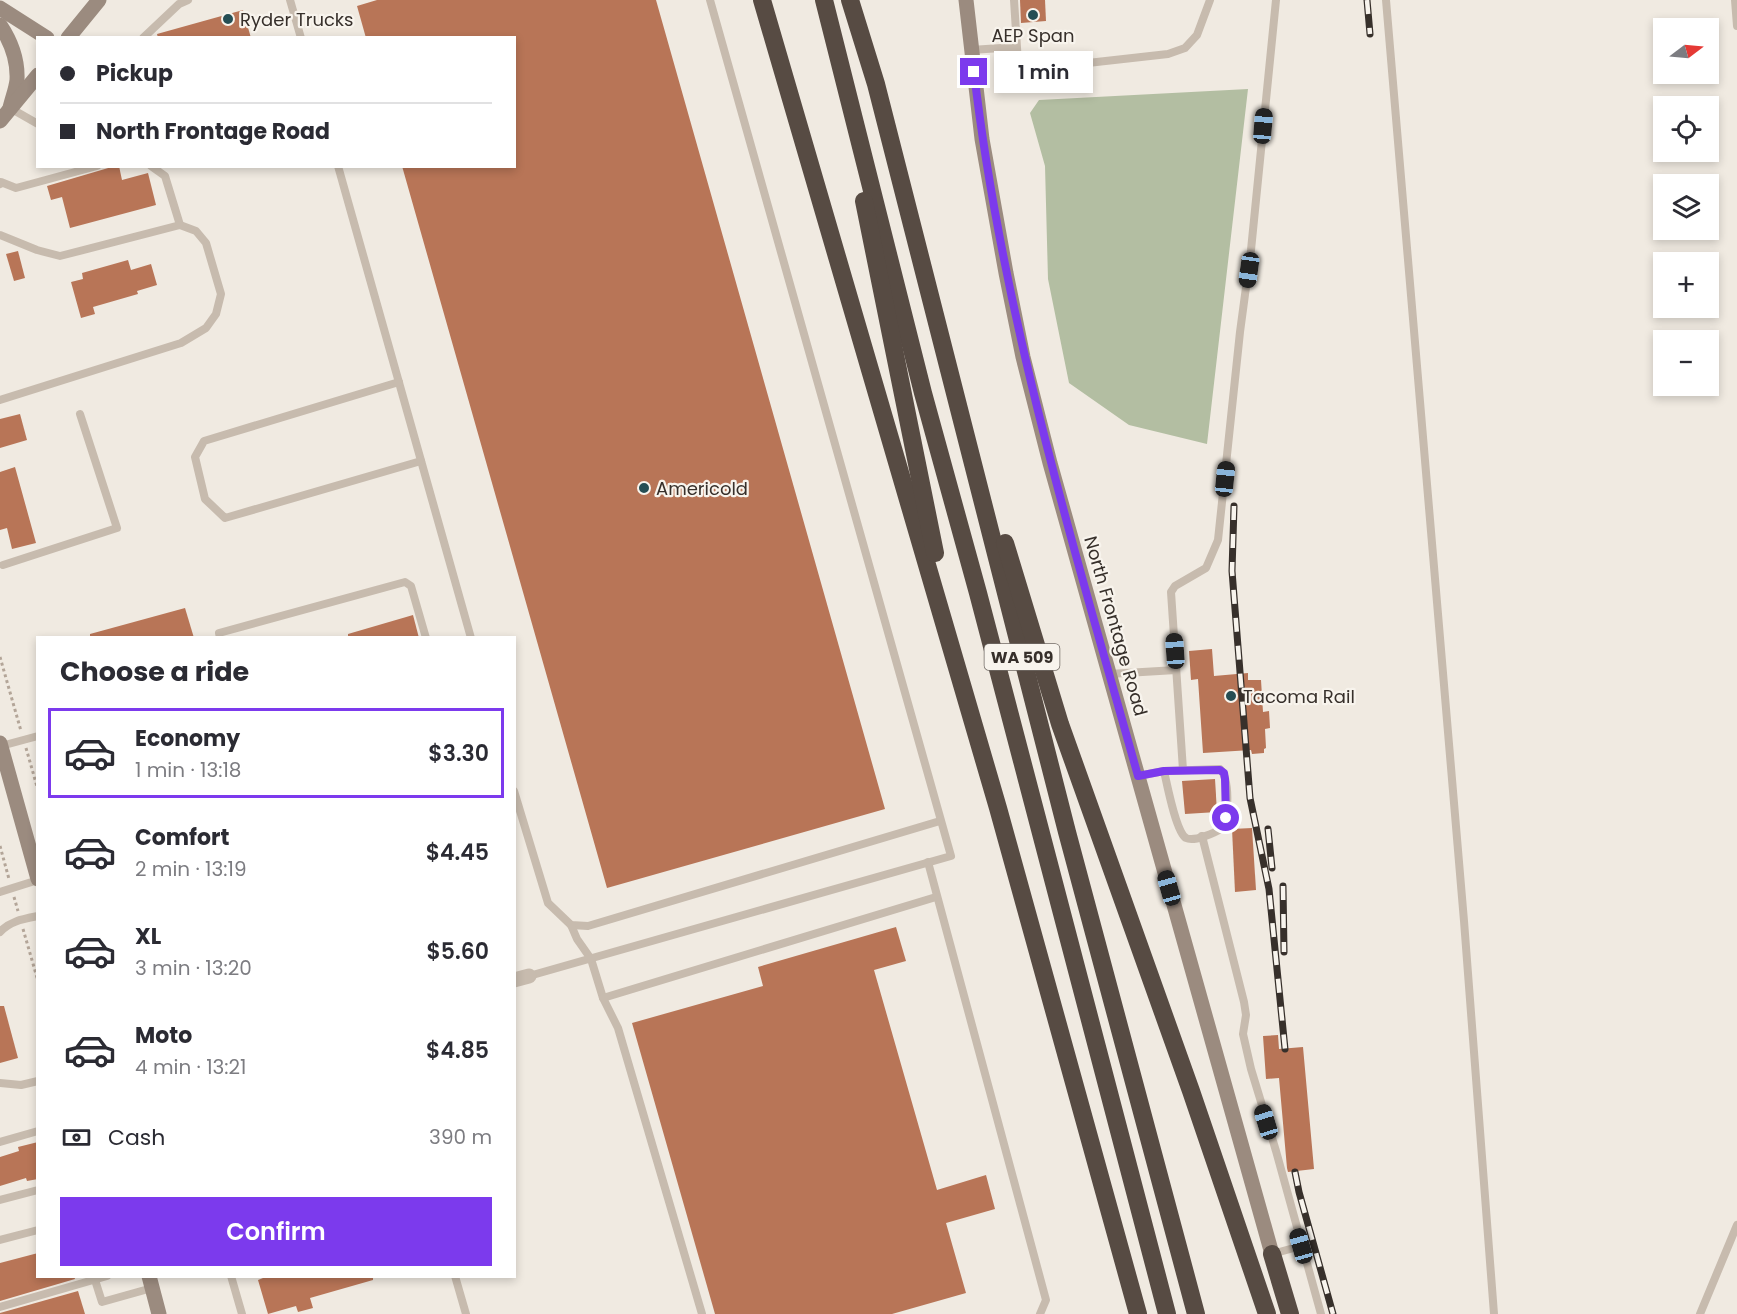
<!DOCTYPE html>
<html lang="en">
<head>
<meta charset="utf-8">
<style>
	:root { --surface:#fff; --page:#f2f2f3; --text:#2b2b33; --muted:#7c7c81; --line:#e1e1e2; --accent:#7c3aed }
	body { margin:0; font-family:Poppins,sans-serif; background:var(--page); color:var(--text); height:100vh; display:flex; flex-direction:column; font-size:22px; white-space:nowrap }
	* { box-sizing:border-box; margin:0 }
	p { font-size:20px; color:var(--muted) }
	.icon { flex:none; width:33px; height:33px; fill:none; stroke:currentColor; stroke-width:2; stroke-linecap:round; stroke-linejoin:round }
	.map { position:relative; flex:1; overflow:hidden }
	.details { position:absolute; left:36px; top:636px; width:480px; height:642px; display:flex; flex-direction:column; background:var(--surface); border-radius:0px; box-shadow:0 3px 9px #0003 }
	.details>* { flex:none }
	.top-card { position:absolute; left:36px; top:36px; width:480px; height:132px; border-radius:0px; box-shadow:0 3px 9px #0003; display:grid; align-content:center; height:132px; padding:0 24px; background:var(--surface) }
	.needle { width:39px; rotate:74deg }
	.controls { position:absolute; left:1653px; top:18px; display:grid; gap:12px }
	.controls a { display:grid; place-items:center; width:66px; height:66px; border-radius:0px; background:var(--surface); box-shadow:0 3px 9px #0003; font-size:30px }
	.end { position:absolute; width:27px; height:27px; margin:-14px; border:8px solid #7c3aed; background:#fff; box-shadow:0 0 0 3px #fff }
	.from { border-radius:50% }
	.bubble { position:absolute; height:42px; border-radius:0px; background:var(--surface); box-shadow:0 3px 9px #0003; font-size:20px; font-weight:600; line-height:42px; text-align:center }
	.car { position:absolute; width:18px; height:36px; margin:-18px -9px; border-radius:8px; box-shadow:0 0 4px 2px #0007; background:linear-gradient(#222 24%,#8ab4d8 0 40%,#222 0 76%,#8ab4d8 0 86%,#222 0) }
	.top-card b { display:flex; align-items:center; gap:21px; height:57px; font-size:22px }
	.top-card b+b { border-top:2px solid var(--line) }
	.top-card i { width:15px; height:15px; background:var(--text) }
	ul { padding:0; list-style:none }
	li { display:flex; align-items:center; gap:18px; height:90px; margin:0 12px 9px; padding:0 12px; border:3px solid transparent; border-radius:0px }
	li div { flex:1 }
	li b { display:block; font-size:22px }
	li em { font-style:normal; font-weight:600 }
	li.on { border-color:var(--accent) }
	li>.icon { width:54px; height:54px; stroke-width:1.5 }
	h2 { padding:0 24px; font-size:27px; line-height:72px }
	.pay { display:flex; align-items:center; gap:15px; height:66px; padding:0 24px; font-size:22px }
	.pay p { margin-inline-start:auto }
	.cta { display:flex; gap:12px; margin-top:auto; padding:12px 24px }
	.cta a { flex:1; height:69px; border-radius:0px; background:var(--accent); color:#fff; font-size:24px; font-weight:600; line-height:69px; text-align:center }
	.map>svg:first-child { display:block }
	.green { fill:#b3bea2 }
	.building { fill:#b87557 }
	.lines { fill:none; stroke-linecap:round; stroke-linejoin:round }
	.path { stroke:#b3a598; stroke-width:3; stroke-dasharray:3 3; stroke-linecap:butt }
	.lane { stroke:#c7bbae; stroke-width:8 }
	.street { stroke:#c7bbae; stroke-width:15 }
	.secondary { stroke:#9b8b7f; stroke-width:15 }
	.highway { stroke:#574b43; stroke-width:18 }
	.rail-casing { stroke:#37302b; stroke-width:7 }
	.rail { stroke:#f8f4ed; stroke-width:4.5; stroke-dasharray:14; stroke-linecap:butt }
	.route { stroke:#7c3aed; stroke-width:8 }
	.poi-dot { fill:#254e54; stroke:#f8f4ed; stroke-width:2 }
	.labels { text-anchor:middle; dominant-baseline:central; stroke-width:4.5; stroke-linejoin:round; paint-order:stroke }
	.shield { fill:#f8f4ed; stroke:#716b65; stroke-width:1.5 }
	.shield-label { font-size:16px; font-weight:bold; fill:#37302b }
	.poi-label { font-size:18px; fill:#37302b; stroke:#f8f4ed; text-anchor:start }
	.street-label { font-size:18px; fill:#37302b; stroke:#f8f4ed }
</style>
</head>
<body>
<div class="map">
<svg width="1737" height="1314" viewBox="0 0 1737 1314">
	<rect width="100%" height="100%" fill="#f0eae1"/>
	<path class="green" d="M1248,89L1207,444L1129,425L1069,383L1048,279L1045,166L1030,113L1039,100Z"/>
	<g class="building">
		<path d="M377,0H656L885,809L607,888L402,166H514V38H366L357,6Z"/>
		<path d="M1020,0H1045L1046,21L1021,23Z"/>
		<path d="M243,10L251,38H158L157,34Z"/>
		<path d="M115,166H119L122,180L148,173L156,205L70,228L62,197L51,200L47,186Z"/>
		<path d="M18,251L25,278L14,281L6,254Z"/>
		<path d="M128,260L131,270L151,264L157,285L137,291L138,294L93,307L95,314L81,318L71,282L83,279L82,273Z"/>
		<path d="M20,414L27,440L0,448V419Z"/>
		<path d="M15,467L36,543L12,549L7,528L0,530V472Z"/>
		<path d="M185,608L194,638H90V634Z"/>
		<path d="M413,615L419,638H348V634Z"/>
		<path d="M1212,649L1214,676L1248,673V680H1261L1263,712L1269,711L1270,728L1265,729L1266,748L1264,749V753L1252,754L1251,750L1203,753L1198,679L1191,680L1189,651Z"/>
		<path d="M1215,779L1217,812L1185,814L1182,781Z"/>
		<path d="M1252,828L1256,890L1235,892L1232,829Z"/>
		<path d="M896,927L906,961L874,970L937,1190L986,1175L995,1209L946,1223L966,1293L892,1314H715L632,1023L763,986L758,967Z"/>
		<path d="M0,1006H4L18,1058L0,1063Z"/>
		<path d="M1278,1035L1279,1049L1303,1047L1314,1169L1288,1172L1287,1168L1279,1078L1266,1079L1263,1036Z"/>
		<path d="M38,1142V1179L27,1181L26,1178L0,1186V1157L19,1151L18,1147Z"/>
		<path d="M38,1253V1276H74L75,1279L0,1301V1263Z"/>
		<path d="M262,1276H373V1280L310,1298L313,1308L298,1312L296,1306L268,1314L258,1280L263,1278Z"/>
		<path d="M78,1291L85,1314H0V1313Z"/>
	</g>
	<g class="lines">
		<g class="path">
			<path d="M0,657L21,731"/>
			<path d="M26,748L38,790"/>
			<path d="M0,846L9,879"/>
			<path d="M14,897L18,911"/>
			<path d="M23,929L38,981"/>
		</g>
		<g class="lane">
			<path d="M290,0L301,38"/>
			<path d="M1014,0L1019,79"/>
			<path d="M1386,0L1464,921L1494,1314"/>
			<path d="M1735,0L1737,26"/>
			<path d="M143,38L179,4L188,0"/>
			<path d="M971,50L1016,47"/>
			<path d="M1052,67L1168,54L1185,48L1197,35L1210,0"/>
			<path d="M10,108L38,124"/>
			<path d="M151,166L165,176L180,225"/>
			<path d="M338,166L471,638"/>
			<path d="M0,184L1,182L16,188L97,166"/>
			<path d="M0,235L37,250L60,256L180,225L196,231L206,243L221,294L216,314L206,328L181,343L0,400"/>
			<path d="M399,382L204,441L195,457L205,499L225,518L421,461"/>
			<path d="M3,565L117,528L80,414"/>
			<path d="M220,638L219,633L405,582L411,586L426,638"/>
			<path d="M1109,674L1176,670"/>
			<path d="M1,746L38,736"/>
			<path d="M1183,770L1171,592L1175,586L1206,568L1218,540L1240,332L1251,250L1276,0"/>
			<path d="M1138,776L1164,771L1220,769C1230,779 1229,816 1222,828C1215,833 1194,842 1186,838C1176,832 1167,784 1164,771"/>
			<path d="M514,791L548,903L571,925L588,926L940,821"/>
			<path d="M1202,836L1244,1002L1246,1015L1243,1034L1251,1069L1276,1151L1321,1314"/>
			<path d="M928,862L1046,1300L1040,1314"/>
			<path d="M0,892L38,880"/>
			<path d="M571,925L577,939L591,959L603,998L618,1028L702,1314"/>
			<path d="M0,932C10,921 23,919 38,916"/>
			<path d="M529,976L951,856L710,0"/>
			<path d="M603,998L936,897"/>
			<path d="M0,1083L21,1085L38,1081"/>
			<path d="M0,1142L38,1131"/>
			<path d="M0,1200L38,1190"/>
			<path d="M0,1240L38,1230"/>
			<path d="M1272,1254L1301,1246"/>
			<path d="M231,1276L242,1314"/>
			<path d="M455,1276L466,1314"/>
			<path d="M95,1280L102,1302L152,1288"/>
			<path d="M0,1307L107,1276"/>
			<path d="M1700,1314L1737,1225"/>
		</g>
		<path class="street" d="M514,980L529,976"/>
		<g class="secondary">
			<path d="M966,0L982,139L1006,273L1023,357L1050,463L1272,1254"/>
			<path d="M0,8L47,38"/>
			<path d="M0,25C10,40 18,60 17,80C16,89 12,99 10,108"/>
			<path d="M68,38L99,0"/>
			<path d="M0,121L38,75"/>
			<path d="M0,743L38,879"/>
			<path d="M149,1276L159,1314"/>
		</g>
		<g class="highway">
			<path d="M762,0L998,808L1138,1314"/>
			<path d="M824,0L923,393L978,593L1167,1314"/>
			<path d="M850,0L876,84L1067,832L1196,1314"/>
			<path d="M864,201L935,553"/>
			<path d="M1005,543L1060,724L1191,1091L1267,1314"/>
			<path d="M1272,1254L1290,1314"/>
		</g>
		<g class="rail-casing">
			<g id="rail">
				<path d="M1367,0L1370,34"/>
				<path d="M1234,506L1232,571L1250,798L1269,889L1285,1049"/>
				<path d="M1268,829L1272,868"/>
				<path d="M1283,886L1284,952"/>
				<path d="M1295,1172L1299,1192L1333,1314"/>
			</g>
		</g>
		<use href="#rail" class="rail"/>
	</g>
	<g class="lines">
		<path class="route" d="M974,72C1002,313 1073,544 1138,776L1164,771L1220,770L1224,773L1225,779L1226,818"/>
	</g>
	<g class="poi-dot">
		<circle cx="1033" cy="15" r="6"/>
		<circle cx="228" cy="19" r="6"/>
		<circle cx="644" cy="488" r="6"/>
		<circle cx="1231" cy="696" r="6"/>
	</g>
	<g class="labels">
		<rect class="shield" x="984.5" y="644" width="75" height="26" rx="4.5"/>
		<g class="shield-label">
			<text x="1022" y="657">WA 509</text>
		</g>
		<g class="poi-label">
			<text x="240" y="19">Ryder Trucks</text>
			<text x="1033" y="35" text-anchor="middle">AEP Span</text>
			<text x="656" y="488">Americold</text>
			<text x="1243" y="696">Tacoma Rail</text>
		</g>
		<g class="street-label">
			<text transform="translate(1116 626) rotate(74)">North Frontage Road</text>
		</g>
	</g>
</svg>
<div class="controls">
<a><svg class="needle" viewBox="-14 -14 28 28"><path d="M0-13l5 13h-10z" fill="#e53935"/><path d="M0 13l5-13h-10z" fill="#7c7c81"/></svg></a>
<a><svg class="icon" aria-label="locate" viewBox="0 0 24 24"><circle cx="12" cy="12" r="6"/><path d="M12 2v4M12 18v4M2 12h4M18 12h4"/></svg></a>
<a><svg class="icon" aria-label="layers" viewBox="0 0 24 24"><path d="M12 4l9 5-9 5-9-5zM3 14l9 5 9-5"/></svg></a>
<a>+</a>
<a>−</a>
</div>
<i class="end from" style="left:1226px;top:818px"></i>
<i class="end" style="left:974px;top:72px"></i>
<div class="bubble" style="left:994px;top:51px;width:99px">1 min</div>
<i class="car" style="left:1263px;top:126px;rotate:5deg"></i>
<i class="car" style="left:1249px;top:270px;rotate:188deg"></i>
<i class="car" style="left:1225px;top:479px;rotate:6deg"></i>
<i class="car" style="left:1175px;top:651px;rotate:356deg"></i>
<i class="car" style="left:1169px;top:888px;rotate:344deg"></i>
<i class="car" style="left:1266px;top:1122px;rotate:343deg"></i>
<i class="car" style="left:1301px;top:1246px;rotate:344deg"></i>
<div class="top-card">
<b><i class="from"></i>Pickup</b>
<b><i></i>North Frontage Road</b>
</div>
<section class="details">
<h2>Choose a ride</h2>
<ul>
<li class="on"><svg class="icon" aria-label="car" viewBox="0 0 24 24"><path d="M5 17H2v-5l4-1 3-4h7l3 4 3 1v5h-3M9 17h6M6 11h13"/><circle cx="7" cy="17" r="2"/><circle cx="17" cy="17" r="2"/></svg><div><b>Economy</b><p>1 min · 13:18</p></div><em>$3.30</em></li>
<li><svg class="icon" aria-label="car" viewBox="0 0 24 24"><path d="M5 17H2v-5l4-1 3-4h7l3 4 3 1v5h-3M9 17h6M6 11h13"/><circle cx="7" cy="17" r="2"/><circle cx="17" cy="17" r="2"/></svg><div><b>Comfort</b><p>2 min · 13:19</p></div><em>$4.45</em></li>
<li><svg class="icon" aria-label="car" viewBox="0 0 24 24"><path d="M5 17H2v-5l4-1 3-4h7l3 4 3 1v5h-3M9 17h6M6 11h13"/><circle cx="7" cy="17" r="2"/><circle cx="17" cy="17" r="2"/></svg><div><b>XL</b><p>3 min · 13:20</p></div><em>$5.60</em></li>
<li><svg class="icon" aria-label="car" viewBox="0 0 24 24"><path d="M5 17H2v-5l4-1 3-4h7l3 4 3 1v5h-3M9 17h6M6 11h13"/><circle cx="7" cy="17" r="2"/><circle cx="17" cy="17" r="2"/></svg><div><b>Moto</b><p>4 min · 13:21</p></div><em>$4.85</em></li>
</ul>
<div class="pay"><svg class="icon" aria-label="cash" viewBox="0 0 24 24"><path d="M3 7h18v10H3z"/><circle cx="12" cy="12" r="2"/></svg>Cash<p>390 m</p></div>
<div class="cta"><a>Confirm</a></div>
</section>
</div>
</body>
</html>
